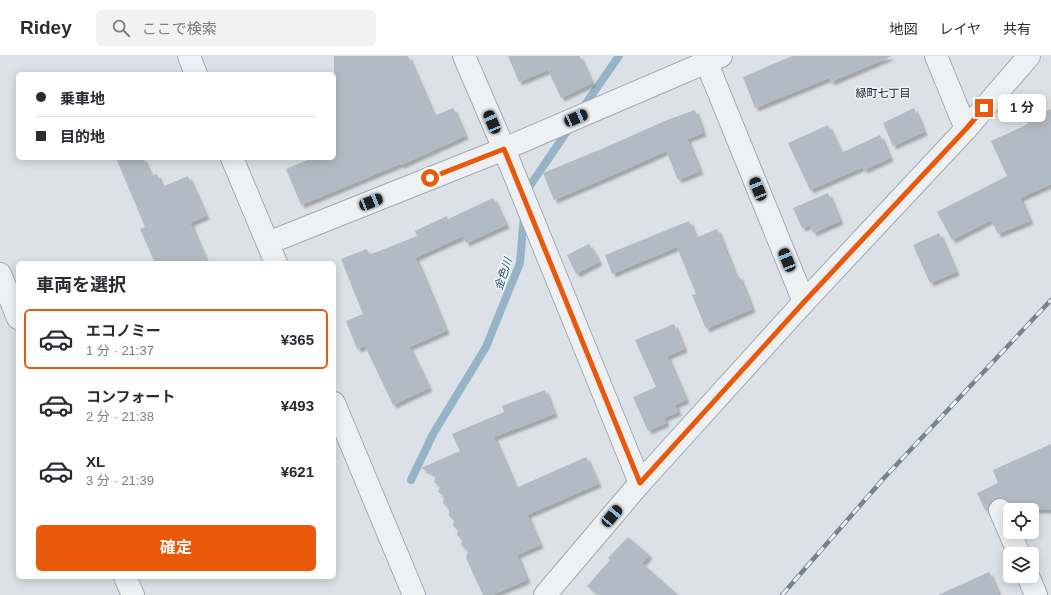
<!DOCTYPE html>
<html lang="ja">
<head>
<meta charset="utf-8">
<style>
	:root { --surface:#fff; --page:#f2f2f3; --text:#2b2b33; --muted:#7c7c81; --line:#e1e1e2; --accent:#ea580c }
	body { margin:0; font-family:Helvetica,"Noto Sans JP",sans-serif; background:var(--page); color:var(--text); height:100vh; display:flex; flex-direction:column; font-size:15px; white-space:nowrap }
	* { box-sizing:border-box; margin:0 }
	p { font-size:13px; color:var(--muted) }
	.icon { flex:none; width:22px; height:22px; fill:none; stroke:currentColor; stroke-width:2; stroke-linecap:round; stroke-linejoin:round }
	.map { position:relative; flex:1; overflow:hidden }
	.side { position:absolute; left:16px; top:205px; width:320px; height:318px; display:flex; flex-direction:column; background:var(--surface); border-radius:6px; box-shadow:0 2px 10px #0003 }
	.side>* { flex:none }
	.top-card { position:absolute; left:16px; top:16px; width:320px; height:88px; border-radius:6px; box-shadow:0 2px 10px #0003; display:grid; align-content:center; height:88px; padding:0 20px; background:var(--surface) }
	.controls { position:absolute; left:1003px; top:447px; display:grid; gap:8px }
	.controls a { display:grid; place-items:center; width:36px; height:36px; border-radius:6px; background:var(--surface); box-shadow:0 2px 10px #0003; font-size:20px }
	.end { position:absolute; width:18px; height:18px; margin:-9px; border:5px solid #ea580c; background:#fff; box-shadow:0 0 0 2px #fff }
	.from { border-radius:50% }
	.bubble { position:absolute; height:28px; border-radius:6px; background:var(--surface); box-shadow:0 2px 10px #0003; font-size:13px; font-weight:700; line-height:28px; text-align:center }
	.car { position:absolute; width:12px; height:24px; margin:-12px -6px; border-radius:5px; box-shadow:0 0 3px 1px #0007; background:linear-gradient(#222 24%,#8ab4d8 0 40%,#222 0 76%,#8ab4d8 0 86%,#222 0) }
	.top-card b { display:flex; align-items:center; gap:14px; height:38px; font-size:15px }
	.top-card b+b { border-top:1px solid var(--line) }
	.top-card i { width:10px; height:10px; background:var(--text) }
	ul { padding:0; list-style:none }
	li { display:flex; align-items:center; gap:12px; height:60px; margin:0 8px 6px; padding:0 12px; border:2px solid transparent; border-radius:6px }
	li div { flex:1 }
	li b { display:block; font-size:15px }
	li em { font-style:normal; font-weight:700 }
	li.active { border-color:var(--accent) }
	li>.icon { width:36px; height:36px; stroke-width:1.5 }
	h2 { padding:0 20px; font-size:18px; line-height:48px }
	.action { display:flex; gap:8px; margin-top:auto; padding:8px 20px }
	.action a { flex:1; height:46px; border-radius:6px; background:var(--accent); color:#fff; font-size:16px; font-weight:700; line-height:46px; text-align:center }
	header { display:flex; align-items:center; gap:24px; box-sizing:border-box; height:56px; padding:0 20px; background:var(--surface); border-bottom:1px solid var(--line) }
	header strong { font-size:19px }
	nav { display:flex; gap:22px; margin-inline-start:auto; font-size:14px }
	.search { width:280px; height:36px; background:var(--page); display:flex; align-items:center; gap:10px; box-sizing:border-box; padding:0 14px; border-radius:6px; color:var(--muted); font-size:15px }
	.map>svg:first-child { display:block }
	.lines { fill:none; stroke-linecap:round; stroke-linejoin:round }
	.stream { stroke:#95b5c7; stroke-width:8 }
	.building { fill:#b2bbc3; filter:url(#shadow) }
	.minor-casing { stroke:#a1a9b0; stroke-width:24 }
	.minor { stroke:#eef1f4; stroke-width:22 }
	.rail-casing { stroke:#75838f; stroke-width:4.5 }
	.rail { stroke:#eaf0f4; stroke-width:3; stroke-dasharray:9; stroke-linecap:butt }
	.route { stroke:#ea580c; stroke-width:5 }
	.labels { text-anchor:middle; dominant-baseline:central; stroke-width:3.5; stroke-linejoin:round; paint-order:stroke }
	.neighbourhood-label { font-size:11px; fill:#18222c; stroke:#eaf0f4 }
	.water-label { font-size:11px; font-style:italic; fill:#2f5670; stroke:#eaf0f4 }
</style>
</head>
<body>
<header>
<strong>Ridey</strong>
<div class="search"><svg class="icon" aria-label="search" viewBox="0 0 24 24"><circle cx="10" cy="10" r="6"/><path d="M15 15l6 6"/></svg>ここで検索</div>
<nav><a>地図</a><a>レイヤ</a><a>共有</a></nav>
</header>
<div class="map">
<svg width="1051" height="539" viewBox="0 0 1051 539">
	<defs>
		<filter id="shadow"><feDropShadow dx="3.5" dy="3.5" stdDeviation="1" flood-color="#0004"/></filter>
	</defs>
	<rect width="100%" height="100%" fill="#dbe1e6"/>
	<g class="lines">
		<g class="stream">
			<path d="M582,53L619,0"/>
			<path d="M526,138L527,134L570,71"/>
			<path d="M411,424L433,378L486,291L520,207L524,159"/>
		</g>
	</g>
	<g class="building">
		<path d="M334,0H408L434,60L453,52L465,80L401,109L400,108L301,149L286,113L312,102H334Z"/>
		<path d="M508,0H580V1L592,27L561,42L548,14L519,26Z"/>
		<path d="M792,0H892L831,26L829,22L755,52L743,21Z"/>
		<path d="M914,52L924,76L893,90L883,67Z"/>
		<path d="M1051,53V128L1020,142L1030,165L998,178L991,164L952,184L937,156L1007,120L991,85L1028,68L1027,64Z"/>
		<path d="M695,54L703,77L687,83L700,115L678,124L666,95L622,115L554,144L543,117L611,89L667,64Z"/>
		<path d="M828,69L841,97L880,79L890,102L864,114L863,111L810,134L788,87Z"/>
		<path d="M116,102H143L151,120L157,118L162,131L188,120L206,160L190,167L207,207H155L140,173L145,171Z"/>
		<path d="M828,137L840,165L813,177L810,169L802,172L793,152Z"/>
		<path d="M493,142L506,169L466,187L463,180L415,202L420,212L446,275L409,291L429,332L393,349L365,290L357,293L346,265L363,258L341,203L367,193L369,199L417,180L415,175L447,160L448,163Z"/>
		<path d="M689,165L696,182L717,173L736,221L739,220L752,253L706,273L692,239L696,238L677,191L612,218L605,199Z"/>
		<path d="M939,177L956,216L930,227L913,189Z"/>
		<path d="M589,188L599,206L576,218L567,199Z"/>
		<path d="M674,268L684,293L667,300L686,344L675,349L678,356L664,362L666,367L648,375L633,341L656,331L635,284Z"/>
		<path d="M545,334L554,358L494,381L516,432L586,401L598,428L527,459L540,489L517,499L527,524L492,539H483L466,502L468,495L461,489L462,484L457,479L458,474L453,470L454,464L449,460V453L443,447L444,440L438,436L440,431L434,426L436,419L421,412L460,395L452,378L504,356L502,350Z"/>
		<path d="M1051,388V454H1014L1008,444L1001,442H995L990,446L988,454H985L977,437L998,427L993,414Z"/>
		<path d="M628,481L649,499L642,507L678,539H598L587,530L610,504L608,502Z"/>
		<path d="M989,516L999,539H938Z"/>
	</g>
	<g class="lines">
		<g class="minor-casing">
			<g id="minor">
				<path d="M189,0L196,18"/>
				<path d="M464,0L504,93L640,427L804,246L966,73L1029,0"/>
				<path d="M704,0L804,246"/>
				<path d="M936,0L966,73"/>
				<path d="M232,102L276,207"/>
				<path d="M268,187L504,93L721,0"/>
				<path d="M0,218L18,262"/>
				<path d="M334,347L414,539"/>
				<path d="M1000,454L1019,498"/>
				<path d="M1028,520L1036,539"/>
				<path d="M125,521L133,539"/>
				<path d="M545,539L640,427"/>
			</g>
		</g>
		<use href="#minor" class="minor"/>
		<g class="rail-casing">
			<path id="rail" d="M782,539L884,422L1051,244"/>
		</g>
		<use href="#rail" class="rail"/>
	</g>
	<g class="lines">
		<path class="route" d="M430,122L504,93L640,427L804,246L966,73L984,52"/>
	</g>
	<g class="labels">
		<g class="neighbourhood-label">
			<text x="883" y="37">緑町七丁目</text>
		</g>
		<g class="water-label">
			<text transform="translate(503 218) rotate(-71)">金色川</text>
		</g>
	</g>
</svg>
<div class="controls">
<a><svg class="icon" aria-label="locate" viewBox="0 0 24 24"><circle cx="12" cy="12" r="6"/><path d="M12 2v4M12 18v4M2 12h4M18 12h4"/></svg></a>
<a><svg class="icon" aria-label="layers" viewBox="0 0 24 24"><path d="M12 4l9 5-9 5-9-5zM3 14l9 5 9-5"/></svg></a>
</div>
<i class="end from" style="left:430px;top:122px"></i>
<i class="end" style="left:984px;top:52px"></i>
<div class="bubble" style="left:998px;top:38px;width:48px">1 分</div>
<i class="car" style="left:576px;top:62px;rotate:67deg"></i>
<i class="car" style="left:492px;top:66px;rotate:337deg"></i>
<i class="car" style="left:758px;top:133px;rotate:338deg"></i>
<i class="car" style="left:371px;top:146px;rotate:68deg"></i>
<i class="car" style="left:787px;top:204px;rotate:338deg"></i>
<i class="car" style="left:612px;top:460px;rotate:40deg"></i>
<div class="top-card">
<b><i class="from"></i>乗車地</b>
<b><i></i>目的地</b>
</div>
<section class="side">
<h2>車両を選択</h2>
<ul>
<li class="active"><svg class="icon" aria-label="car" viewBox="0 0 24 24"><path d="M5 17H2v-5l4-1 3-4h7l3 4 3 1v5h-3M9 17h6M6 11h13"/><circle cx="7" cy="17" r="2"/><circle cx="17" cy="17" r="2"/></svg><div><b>エコノミー</b><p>1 分 · 21:37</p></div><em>¥365</em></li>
<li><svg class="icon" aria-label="car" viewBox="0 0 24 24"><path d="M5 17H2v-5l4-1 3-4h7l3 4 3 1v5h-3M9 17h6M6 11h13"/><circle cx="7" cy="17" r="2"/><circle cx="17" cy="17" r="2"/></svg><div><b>コンフォート</b><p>2 分 · 21:38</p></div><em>¥493</em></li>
<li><svg class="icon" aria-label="car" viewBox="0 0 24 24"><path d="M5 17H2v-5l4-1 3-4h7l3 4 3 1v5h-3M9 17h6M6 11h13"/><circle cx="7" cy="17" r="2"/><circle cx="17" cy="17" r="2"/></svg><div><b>XL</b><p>3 分 · 21:39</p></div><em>¥621</em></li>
</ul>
<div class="action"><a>確定</a></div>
</section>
</div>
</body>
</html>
